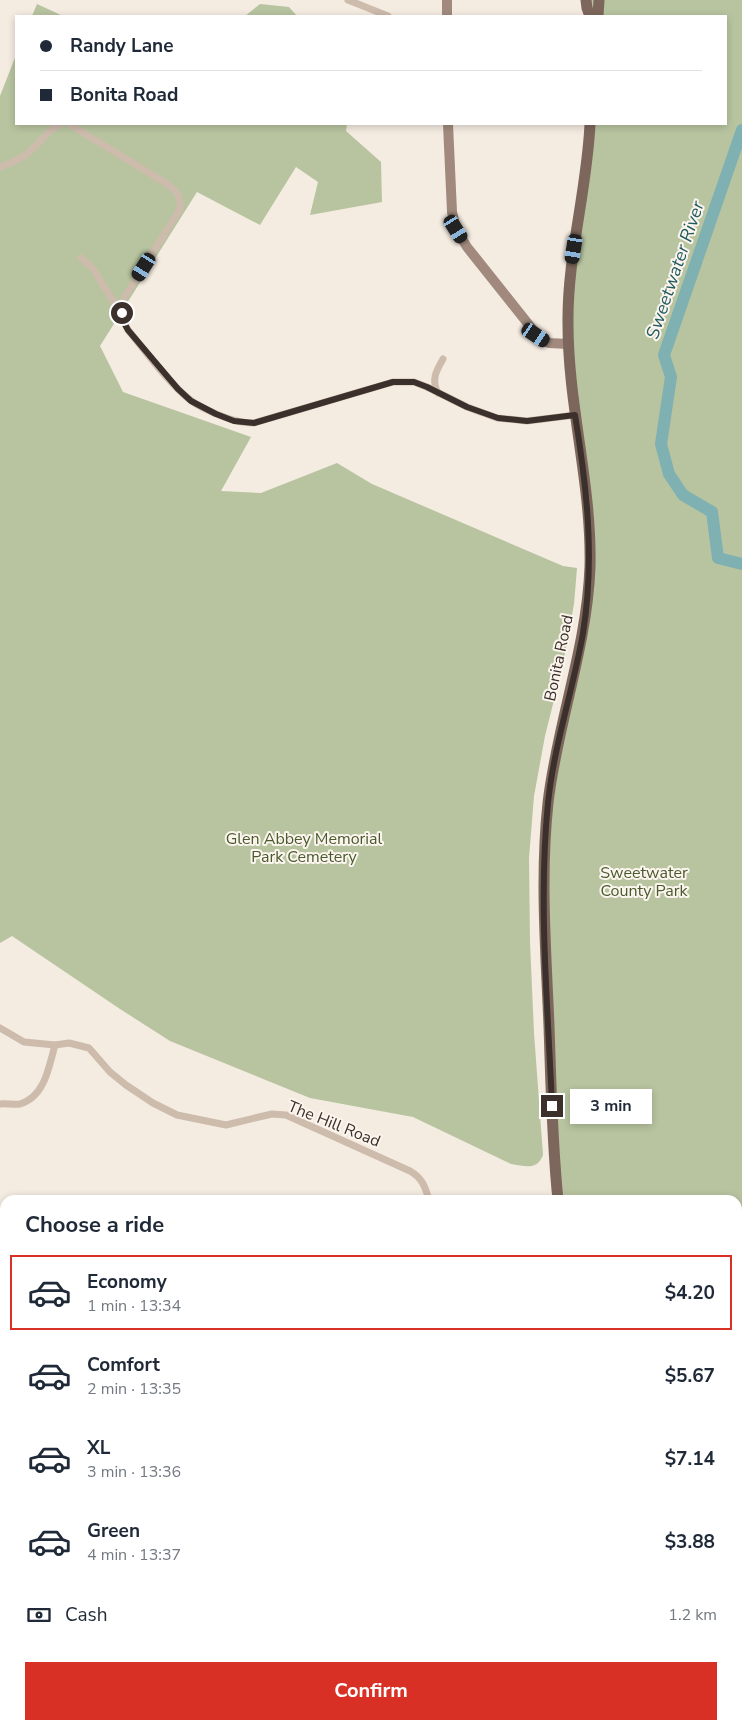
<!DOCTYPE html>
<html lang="en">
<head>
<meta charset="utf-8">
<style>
	:root { --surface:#fff; --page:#f2f2f3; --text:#1f2937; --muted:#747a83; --line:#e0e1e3; --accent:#d93025 }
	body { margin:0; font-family:"Nunito Sans",sans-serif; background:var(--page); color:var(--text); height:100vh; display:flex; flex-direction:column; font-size:19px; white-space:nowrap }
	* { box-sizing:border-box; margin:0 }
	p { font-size:16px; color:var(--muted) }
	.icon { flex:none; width:28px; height:28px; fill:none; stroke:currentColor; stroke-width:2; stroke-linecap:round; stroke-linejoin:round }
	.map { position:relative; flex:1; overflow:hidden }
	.drawer { position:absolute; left:0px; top:1195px; width:742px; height:535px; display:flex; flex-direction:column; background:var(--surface); border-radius:15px 15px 0 0; box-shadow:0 2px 8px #0003 }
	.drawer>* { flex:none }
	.top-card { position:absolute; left:15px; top:15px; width:712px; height:110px; border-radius:0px; box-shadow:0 2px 8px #0003; display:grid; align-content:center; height:110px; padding:0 25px; background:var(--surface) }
	.end { position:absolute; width:22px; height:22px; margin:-11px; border:6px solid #3b302b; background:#fff; box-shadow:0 0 0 2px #fff }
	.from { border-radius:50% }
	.bubble { position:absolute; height:35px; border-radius:0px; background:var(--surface); box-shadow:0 2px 8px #0003; font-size:16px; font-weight:700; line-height:35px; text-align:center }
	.car { position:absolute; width:15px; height:30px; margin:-15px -8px; border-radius:6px; box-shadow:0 0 4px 1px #0007; background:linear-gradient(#222 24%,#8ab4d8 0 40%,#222 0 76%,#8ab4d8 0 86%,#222 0) }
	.top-card b { display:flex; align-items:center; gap:18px; height:48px; font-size:19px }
	.top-card b+b { border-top:1px solid var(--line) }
	.top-card i { width:12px; height:12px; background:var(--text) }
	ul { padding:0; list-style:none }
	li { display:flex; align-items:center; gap:15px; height:75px; margin:0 10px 8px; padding:0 15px; border:2px solid transparent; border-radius:0px }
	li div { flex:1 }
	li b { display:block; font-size:19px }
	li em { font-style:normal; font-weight:700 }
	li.current { border-color:var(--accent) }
	li>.icon { width:45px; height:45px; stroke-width:1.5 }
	h2 { padding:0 25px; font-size:22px; line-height:60px }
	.pay { display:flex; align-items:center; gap:12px; height:55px; padding:0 25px; font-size:19px }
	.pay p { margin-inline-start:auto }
	.button { display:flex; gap:10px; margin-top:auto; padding:10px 25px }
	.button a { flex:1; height:58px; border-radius:0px; background:var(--accent); color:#fff; font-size:20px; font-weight:700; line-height:58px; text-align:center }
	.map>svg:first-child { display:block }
	.green { fill:#b8c4a0 }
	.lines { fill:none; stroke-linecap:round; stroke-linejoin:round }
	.river { stroke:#7fb0b2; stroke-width:12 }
	.street { stroke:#cdbbac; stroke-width:7 }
	.secondary { stroke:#a18a7d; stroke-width:10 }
	.primary { stroke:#7d675c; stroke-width:11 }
	.route { stroke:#3b302b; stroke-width:6 }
	.labels { text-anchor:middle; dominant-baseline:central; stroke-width:4; stroke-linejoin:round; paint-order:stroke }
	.street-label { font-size:16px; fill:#3b302b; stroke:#fbf5ee }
	.park-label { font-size:16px; fill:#4a5a2e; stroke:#fbf5ee }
	.water-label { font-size:18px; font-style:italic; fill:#1f5a5e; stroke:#fbf5ee }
</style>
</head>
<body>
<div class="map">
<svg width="742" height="1730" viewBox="0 0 742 1730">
	<rect width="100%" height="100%" fill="#f4ebe1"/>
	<g class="green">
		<path d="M591,0H742V1271L738,1269V1200H573L557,1193L545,851L589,580L568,344L590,124H726V16H591Z"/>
		<path d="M37,4L63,16H32Z"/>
		<path d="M260,4L289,7L297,16H245Z"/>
		<path d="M16,55V124H347L346,131L381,162L382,202L310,215L318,182L296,167L260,225L197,192L100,346L123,392L251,437L221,491L261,493L337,463L372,484L563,566L577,568L574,604L563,664L545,736L534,796L529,858L530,942L534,1033L543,1155C537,1171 525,1166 511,1164L413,1117L310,1098L170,1041L120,1009L12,936L0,943V96Z"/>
		<path d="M742,1452V1730H630L631,1725H738V1454Z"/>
	</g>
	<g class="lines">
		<g class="river">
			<path d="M742,130L664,355L671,377L661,444L669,474L683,495L712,512L718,558L742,564"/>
			<path d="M738,1448L742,1438"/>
			<path d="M716,1730V1725"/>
		</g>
		<g class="street">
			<path d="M348,0L388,16"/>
			<path d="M69,124L164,182C176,191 181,194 180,209L124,298C119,310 122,319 128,330C147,353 166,380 189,399C199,407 213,413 224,417C234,421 243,423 254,423L393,382H414L427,387L467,407L497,418L527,421L575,415"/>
			<path d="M0,167C10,163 20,160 28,153C40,143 47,131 60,124"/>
			<path d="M81,258L93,269L121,313"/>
			<path d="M438,393C431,380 436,371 443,359"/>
			<path d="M0,1028L24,1042L55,1045L69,1043L89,1048L110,1072L126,1085L153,1103L177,1115L226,1125L259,1117L272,1114L286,1115L410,1171C422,1178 425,1186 429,1200"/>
			<path d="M0,1104C6,1103 14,1105 20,1104C45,1097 49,1066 55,1045"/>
			<path d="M0,1377L5,1373"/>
			<path d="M0,1686L5,1688"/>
			<path d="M403,1730L405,1725"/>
		</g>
		<g class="secondary">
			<path d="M447,16V0"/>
			<path d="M448,124L452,212L456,229L467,247L537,335L549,343L568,344"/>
			<path d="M738,1437L742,1436"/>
		</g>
		<g class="primary">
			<path d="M586,0L587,8L590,16"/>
			<path d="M598,16L599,0"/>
			<path d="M558,1200C552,1142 551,1084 549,1026C546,952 540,877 548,803C557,724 587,648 590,567C592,485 568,406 568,324C567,257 587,191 590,124"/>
			<path d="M534,1730V1725"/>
		</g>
	</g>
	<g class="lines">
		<path class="route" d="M122,313V319L128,330L178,389L191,401L216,414L234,421L254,423L393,382H414L427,387L467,407L498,418L527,421L575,415C587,487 595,560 583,633C573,690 554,745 548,803C538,902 548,1007 552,1106"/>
	</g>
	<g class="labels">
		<g class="street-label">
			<text transform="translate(559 658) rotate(-78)">Bonita Road</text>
			<text transform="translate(334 1124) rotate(22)">The Hill Road</text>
		</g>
		<g class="park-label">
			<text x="304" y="839">Glen Abbey Memorial<tspan x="304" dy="18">Park Cemetery</tspan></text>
			<text x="644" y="873">Sweetwater<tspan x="644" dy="18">County Park</tspan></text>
		</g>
		<g class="water-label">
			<text transform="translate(675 270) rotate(-71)">Sweetwater River</text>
		</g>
	</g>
</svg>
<i class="end from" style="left:122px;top:313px"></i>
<i class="end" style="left:552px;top:1106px"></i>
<div class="bubble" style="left:570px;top:1089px;width:82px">3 min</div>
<i class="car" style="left:456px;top:229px;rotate:148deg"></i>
<i class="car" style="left:574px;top:249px;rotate:189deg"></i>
<i class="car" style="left:144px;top:267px;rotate:212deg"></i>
<i class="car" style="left:536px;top:335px;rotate:124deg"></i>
<div class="top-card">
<b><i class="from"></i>Randy Lane</b>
<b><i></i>Bonita Road</b>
</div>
<section class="drawer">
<h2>Choose a ride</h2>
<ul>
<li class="current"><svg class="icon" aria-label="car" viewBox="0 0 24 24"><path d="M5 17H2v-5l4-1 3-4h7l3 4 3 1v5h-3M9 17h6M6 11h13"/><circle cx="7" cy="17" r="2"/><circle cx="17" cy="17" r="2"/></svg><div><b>Economy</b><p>1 min · 13:34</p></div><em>$4.20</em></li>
<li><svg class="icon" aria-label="car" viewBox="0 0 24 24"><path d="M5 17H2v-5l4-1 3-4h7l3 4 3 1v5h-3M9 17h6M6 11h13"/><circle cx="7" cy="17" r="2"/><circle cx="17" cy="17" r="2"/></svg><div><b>Comfort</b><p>2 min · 13:35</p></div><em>$5.67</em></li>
<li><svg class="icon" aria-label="car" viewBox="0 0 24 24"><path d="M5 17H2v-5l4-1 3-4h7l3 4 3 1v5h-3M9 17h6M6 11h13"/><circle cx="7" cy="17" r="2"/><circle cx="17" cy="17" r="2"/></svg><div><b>XL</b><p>3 min · 13:36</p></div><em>$7.14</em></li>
<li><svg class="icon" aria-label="car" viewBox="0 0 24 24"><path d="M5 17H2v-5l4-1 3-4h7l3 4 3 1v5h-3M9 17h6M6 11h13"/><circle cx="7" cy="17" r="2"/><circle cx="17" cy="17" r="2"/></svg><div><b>Green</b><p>4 min · 13:37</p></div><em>$3.88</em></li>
</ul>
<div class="pay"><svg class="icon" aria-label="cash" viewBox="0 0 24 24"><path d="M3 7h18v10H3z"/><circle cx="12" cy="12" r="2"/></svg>Cash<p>1.2 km</p></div>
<div class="button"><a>Confirm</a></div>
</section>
</div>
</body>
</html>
